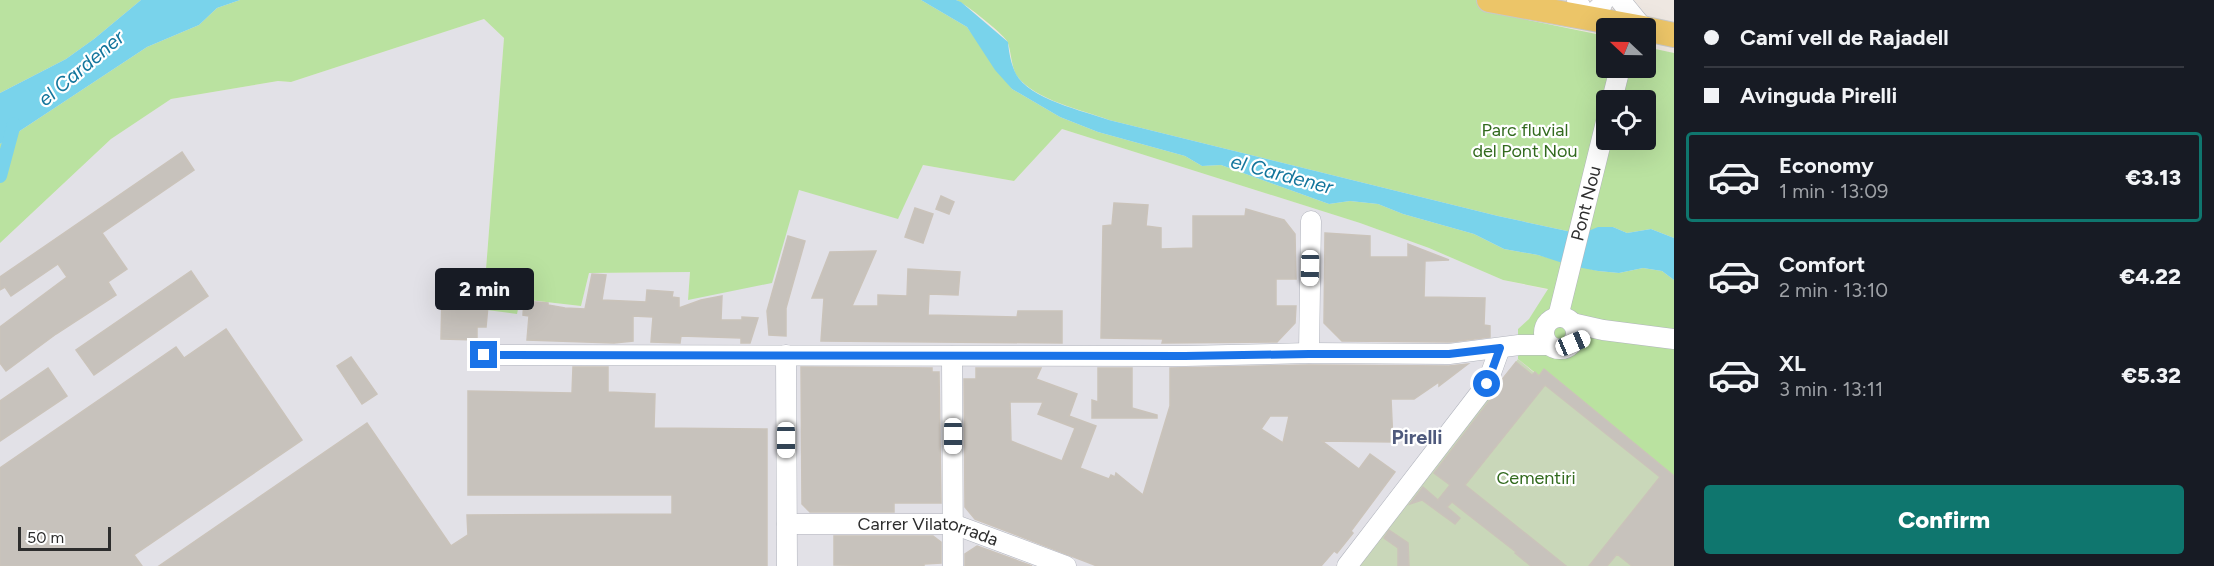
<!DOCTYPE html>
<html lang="en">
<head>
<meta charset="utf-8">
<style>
	:root { --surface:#171b24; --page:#242831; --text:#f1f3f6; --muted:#9ea1a6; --line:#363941; --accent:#0f766e }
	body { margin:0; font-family:Figtree,sans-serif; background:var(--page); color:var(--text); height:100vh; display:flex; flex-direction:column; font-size:22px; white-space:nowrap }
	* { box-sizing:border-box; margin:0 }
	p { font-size:20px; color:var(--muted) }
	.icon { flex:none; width:33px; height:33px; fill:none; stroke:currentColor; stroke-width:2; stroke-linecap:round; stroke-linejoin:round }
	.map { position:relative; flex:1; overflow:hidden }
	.side { display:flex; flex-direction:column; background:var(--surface); width:540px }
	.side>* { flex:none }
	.top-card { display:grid; align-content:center; height:132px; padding:0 30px; background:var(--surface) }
	.needle { width:39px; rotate:292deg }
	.fabs { position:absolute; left:1596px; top:18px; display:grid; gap:12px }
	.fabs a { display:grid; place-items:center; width:60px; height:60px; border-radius:6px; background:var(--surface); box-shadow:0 6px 24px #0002; font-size:30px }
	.scale { position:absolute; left:18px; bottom:15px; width:93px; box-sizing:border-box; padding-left:6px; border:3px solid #2d2d2d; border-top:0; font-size:16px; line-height:21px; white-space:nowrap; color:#2d2d2d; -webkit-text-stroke:4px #fff; paint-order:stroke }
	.end { position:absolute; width:27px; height:27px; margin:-14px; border:8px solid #1a73e8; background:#fff; box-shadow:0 0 0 3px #fff }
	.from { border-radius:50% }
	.bubble { position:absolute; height:42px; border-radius:6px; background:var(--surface); box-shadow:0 6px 24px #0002; font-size:20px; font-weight:800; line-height:42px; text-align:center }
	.car { position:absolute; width:18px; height:36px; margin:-18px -9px; border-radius:8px; box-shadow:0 0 4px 2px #0007; background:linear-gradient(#fff 24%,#345 0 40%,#fff 0 76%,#345 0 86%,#fff 0) }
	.top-card b { display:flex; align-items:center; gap:21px; height:57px; font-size:22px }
	.top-card b+b { border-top:2px solid var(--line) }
	.top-card i { width:15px; height:15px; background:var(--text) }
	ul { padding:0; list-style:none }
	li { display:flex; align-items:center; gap:18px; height:90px; margin:0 12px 9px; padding:0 18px; border:3px solid transparent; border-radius:6px }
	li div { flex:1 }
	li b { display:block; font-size:22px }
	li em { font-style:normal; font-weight:800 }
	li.current { border-color:var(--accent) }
	li>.icon { width:54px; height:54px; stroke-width:1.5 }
	.primary-button { display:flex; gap:12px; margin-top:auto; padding:12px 30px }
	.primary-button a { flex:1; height:69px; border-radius:6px; background:var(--accent); color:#fff; font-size:24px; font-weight:800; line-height:69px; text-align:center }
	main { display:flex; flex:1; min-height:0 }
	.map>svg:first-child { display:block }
	.industrial { fill:#e2e1e7 }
	.green { fill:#bae2a0; fill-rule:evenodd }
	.cemetery { fill:#c9d7b9 }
	.water { fill:#79d3eb }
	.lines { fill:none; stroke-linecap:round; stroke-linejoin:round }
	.canal { stroke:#79d3eb; stroke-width:14 }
	.building { fill:#c7c2bc; stroke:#cac3ba; stroke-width:1.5; fill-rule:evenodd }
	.minor-casing { stroke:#b1b4bd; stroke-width:21 }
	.major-casing { stroke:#c8c8c8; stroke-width:26 }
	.minor { stroke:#fff; stroke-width:20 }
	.major { stroke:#ecc568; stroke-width:24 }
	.route { stroke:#1a73e8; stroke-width:8 }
	.labels { text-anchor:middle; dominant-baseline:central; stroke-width:4.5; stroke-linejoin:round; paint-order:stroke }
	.park-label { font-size:18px; fill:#326a1e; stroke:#fff }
	.street-label { font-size:18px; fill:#2d2d2d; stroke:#fff }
	.water-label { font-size:20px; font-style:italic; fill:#13759c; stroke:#fff }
	.neighbourhood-label { font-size:20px; font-weight:bold; fill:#4f5a7d; stroke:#fff }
</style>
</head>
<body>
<main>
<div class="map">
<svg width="1674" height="566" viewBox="0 0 1674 566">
	<rect width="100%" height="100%" fill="#eee7e1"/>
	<path class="industrial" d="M484,19L504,38L484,295L489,296L487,310L520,299L581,306L589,273L690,272L688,300L799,190L898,218L923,165L1014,181L1062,129L1360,223L1429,248L1503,280L1549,290L1529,319L1518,329V359L1429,471L1358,566H0V243L111,139L171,99L278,81L291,82Z"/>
	<g class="green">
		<path d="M0,0H141L94,39L66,59L0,93Z"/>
		<path d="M240,0H921L967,27L1012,89L1060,117L1098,132L1185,156L1202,166L1221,165L1329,204L1350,201L1378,204L1403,214L1474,234L1504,249L1538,255L1598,271L1619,273L1643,268L1662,271L1674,280V476L1543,370L1539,376L1518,359V329L1529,319L1548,289L1503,280L1429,248L1360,223L1062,129L1014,181L923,165L898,219L799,190L772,283L688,300L690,272L589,273L581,306L520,299L517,314L487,310L484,295L504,38L484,19L291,82L278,81L171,99L111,139L0,243V144L147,47L199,25L217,8Z"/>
		<path d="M956,0H1532L1528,20L1606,36V68H1646V47L1674,53V238L1651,229L1627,233L1613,227L1581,234L1498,216L1109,120C1083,110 1034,100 1017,76C1011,67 1011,48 1007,41C1001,32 966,4 956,0ZM1606,100H1646V140H1606Z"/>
	</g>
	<path class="cemetery" d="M1518,359L1538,376L1544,369L1674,482V566H1358L1429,471Z"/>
	<g class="water">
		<path d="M141,0H240L217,8L199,25L147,47L0,144V93L66,59L94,39Z"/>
		<path d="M921,0H956L961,2L1008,42C1009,53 1011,64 1016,74C1029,99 1084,111 1109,120L1498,216L1581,234L1598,227H1613L1627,233L1651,229L1674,238V280L1662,271L1643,268L1619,273L1598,271L1572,266L1538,255L1504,249L1474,234L1403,214L1378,204L1350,201L1329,204L1221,165L1202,166L1185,156L1098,132L1060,117L1012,89L995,70L967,27Z"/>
	</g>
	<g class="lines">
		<path class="canal" d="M0,176L14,124"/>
	</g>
	<g class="building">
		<path d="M182,152L194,170L102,233L127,269L108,282L116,295L56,334L6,371L0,363V327L67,277L58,264L11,296L5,287L0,290V277Z"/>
		<path d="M941,196L954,202L949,214L936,209Z"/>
		<path d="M1114,203L1148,205L1146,226L1161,228V249L1193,248V216H1245L1246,209L1284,220L1295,234L1296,279H1276V306H1296L1295,323L1277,342L1162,343L1163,339L1101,338L1103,226L1112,225Z"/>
		<path d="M915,208L933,214L923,243L905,237Z"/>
		<path d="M1325,233L1370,236V257H1408V244L1449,260L1425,261L1424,297L1485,298L1484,325L1490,326V337L1451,342L1342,341L1324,323Z"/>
		<path d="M788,236L805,241L786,308V336L769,335L767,311Z"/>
		<path d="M876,251L852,306H878V295L907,296L908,269L960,272L958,295L929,294L928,315L1017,317L1018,311H1062V343L821,341L824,298H812L830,252Z"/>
		<path d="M191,271L208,296L94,375L76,350Z"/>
		<path d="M592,274L606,275L602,300L646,302L647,290L673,292L672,297L679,298V308L701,300L722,296L721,320H742V317L758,318L750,343H741V338L681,336L680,343L651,342L653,317L633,316V341L614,343L527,340L529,316L523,315L524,301L548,303V305L565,308L585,309Z"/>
		<path d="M442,295H489L486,327H477V340L441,339Z"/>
		<path d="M226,329L302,440L134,555L142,566H0V468L176,347L184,358Z"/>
		<path d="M351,357L377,394L362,404L337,366Z"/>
		<path d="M1516,362L1532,375L1535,372L1539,376L1544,369L1674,476V566H1632L1617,554L1607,566H1589L1660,477L1545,385L1465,485L1566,566H1531L1515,553L1516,552L1452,502L1447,507L1460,518L1455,524L1422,500L1410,504L1423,487L1438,500L1450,485L1434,473L1497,391L1501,381Z"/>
		<path d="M1468,364L1439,386V382L1414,399H1391L1393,442L1322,441L1359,469L1370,454L1395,472L1351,531L1353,533L1337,553L1334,551L1321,566H1097L975,519L965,507L964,379H976V368H1041L1036,379L1077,394L1069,416L1096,426L1080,468L1109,479L1111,475L1115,477L1116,473L1143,495L1170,406V368L1309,365L1449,366ZM1010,402H1043L1038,414L1075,428L1062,461L1011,441ZM1270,416H1289L1283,443L1261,429Z"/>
		<path d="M573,367H608V392L655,394L654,428L767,429V566H159L367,423L451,546L468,535L467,515L672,514V495H468V391L572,393Z"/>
		<path d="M801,367L932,368V372H939L941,503H894V512H810L802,504Z"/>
		<path d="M48,368L67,396L0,441V401Z"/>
		<path d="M1098,368H1132V408L1157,415V418H1092V400L1098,402Z"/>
		<path d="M1389,530L1408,543L1409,566H1398V548L1384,538Z"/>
		<path d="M834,536H933L941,542V563L924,564V566L834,565Z"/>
		<path d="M977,546L1032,566H965V554Z"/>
	</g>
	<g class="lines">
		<g class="minor-casing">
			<g id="minor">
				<path d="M1577,0L1587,19L1601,6L1604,0"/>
				<path d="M1620,0L1643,28"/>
				<path d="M1612,100L1620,68"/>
				<circle cx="1560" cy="333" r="16"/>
				<path id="s1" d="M1558,317L1606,122"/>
				<path d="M1572,323L1603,330L1674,339"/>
				<path d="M1309,353L1311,221"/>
				<path d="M484,355L1185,356L1309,353L1449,354L1519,345H1548"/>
				<path d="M786,355L787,566"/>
				<path d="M952,356L953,566"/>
				<path id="s2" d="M787,524H953L1066,566"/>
				<path d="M1347,566L1487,384L1500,348"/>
			</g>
		</g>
		<g class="major-casing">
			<g id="major">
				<path d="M1489,0L1643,28"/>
				<path d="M1646,29L1674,35"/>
			</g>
		</g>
		<use href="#minor" class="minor"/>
		<use href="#major" class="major"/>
	</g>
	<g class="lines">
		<path class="route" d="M484,355L1185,356L1309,354H1449L1500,348L1487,384"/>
	</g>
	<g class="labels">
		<g class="park-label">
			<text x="1525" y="130">Parc fluvial<tspan x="1525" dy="21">del Pont Nou</tspan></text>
			<text x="1536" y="478">Cementiri</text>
		</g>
		<g class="street-label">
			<text stroke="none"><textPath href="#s1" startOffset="117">Pont Nou</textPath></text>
			<text stroke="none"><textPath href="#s2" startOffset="142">Carrer Vilatorrada</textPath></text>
		</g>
		<g class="water-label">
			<text transform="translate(81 68) rotate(-40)">el Cardener</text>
			<text transform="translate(1282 174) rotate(15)">el Cardener</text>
		</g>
		<g class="neighbourhood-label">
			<text x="1417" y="437">Pirelli</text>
		</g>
	</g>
</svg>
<div class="fabs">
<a><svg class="needle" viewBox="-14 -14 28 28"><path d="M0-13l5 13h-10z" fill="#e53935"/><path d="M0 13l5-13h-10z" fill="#9ea1a6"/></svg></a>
<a><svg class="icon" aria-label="locate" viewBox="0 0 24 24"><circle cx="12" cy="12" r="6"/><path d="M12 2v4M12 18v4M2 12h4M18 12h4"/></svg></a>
</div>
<div class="scale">50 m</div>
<i class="end from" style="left:1487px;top:384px"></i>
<i class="end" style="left:484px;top:355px"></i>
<div class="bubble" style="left:435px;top:268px;width:99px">2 min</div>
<i class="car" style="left:1310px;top:268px;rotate:181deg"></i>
<i class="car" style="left:1573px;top:343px;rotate:67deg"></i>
<i class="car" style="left:953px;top:436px;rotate:180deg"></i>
<i class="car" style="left:786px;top:440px;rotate:180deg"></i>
</div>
<section class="side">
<div class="top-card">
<b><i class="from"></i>Camí vell de Rajadell</b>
<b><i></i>Avinguda Pirelli</b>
</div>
<ul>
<li class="current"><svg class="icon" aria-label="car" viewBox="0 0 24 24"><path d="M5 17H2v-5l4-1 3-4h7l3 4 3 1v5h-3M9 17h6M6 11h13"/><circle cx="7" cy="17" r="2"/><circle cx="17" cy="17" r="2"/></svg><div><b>Economy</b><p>1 min · 13:09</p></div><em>€3.13</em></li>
<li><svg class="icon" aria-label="car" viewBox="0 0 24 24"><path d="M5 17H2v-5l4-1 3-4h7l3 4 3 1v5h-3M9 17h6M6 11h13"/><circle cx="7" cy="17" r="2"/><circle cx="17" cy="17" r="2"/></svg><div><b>Comfort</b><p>2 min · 13:10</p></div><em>€4.22</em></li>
<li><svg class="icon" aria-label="car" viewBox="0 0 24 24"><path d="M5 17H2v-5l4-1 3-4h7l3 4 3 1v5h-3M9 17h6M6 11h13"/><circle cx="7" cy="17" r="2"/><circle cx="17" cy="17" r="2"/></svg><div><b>XL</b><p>3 min · 13:11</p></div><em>€5.32</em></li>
</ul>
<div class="primary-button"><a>Confirm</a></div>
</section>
</main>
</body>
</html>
